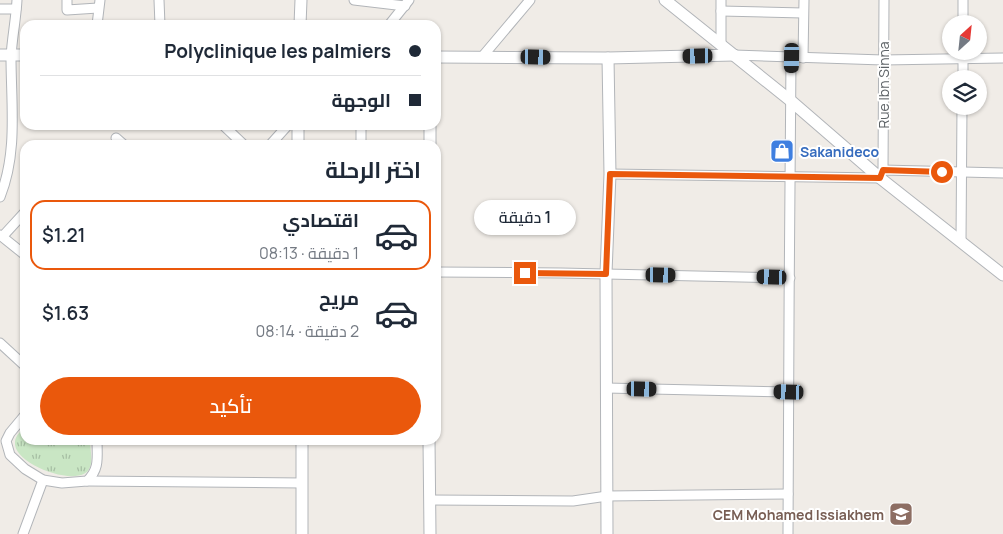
<!DOCTYPE html>
<html lang="ar">
<head>
<meta charset="utf-8">
<style>
	:root { --surface:#fff; --page:#f2f2f3; --text:#1f2937; --muted:#747a83; --line:#e0e1e3; --accent:#ea580c }
	body { margin:0; font-family:Manrope,Cairo,sans-serif; background:var(--page); color:var(--text); direction:rtl; height:100vh; display:flex; flex-direction:column; font-size:19px; white-space:nowrap }
	* { box-sizing:border-box; margin:0 }
	p { font-size:16px; color:var(--muted) }
	.icon { flex:none; width:28px; height:28px; fill:none; stroke:currentColor; stroke-width:2; stroke-linecap:round; stroke-linejoin:round }
	.map { position:relative; flex:1; overflow:hidden; direction:ltr }
	.sheet { position:absolute; left:20px; top:140px; width:421px; height:305px; display:flex; flex-direction:column; background:var(--surface); border-radius:15px; box-shadow:0 1px 4px #0004; direction:rtl }
	.sheet>* { flex:none }
	.banner { position:absolute; left:20px; top:20px; width:421px; height:110px; border-radius:15px; box-shadow:0 1px 4px #0004; direction:rtl; display:grid; align-content:center; height:110px; padding:0 20px; background:var(--surface) }
	.needle { width:32px; rotate:27deg }
	.buttons { position:absolute; left:942px; top:15px; display:grid; gap:10px }
	.buttons a { display:grid; place-items:center; width:45px; height:45px; border-radius:50%; background:var(--surface); box-shadow:0 1px 4px #0004; font-size:25px }
	.end { position:absolute; width:22px; height:22px; margin:-11px; border:6px solid #ea580c; background:#fff; box-shadow:0 0 0 2px #fff }
	.from { border-radius:50% }
	.bubble { position:absolute; height:35px; border-radius:18px; background:var(--surface); box-shadow:0 1px 4px #0004; font-size:16px; font-weight:600; line-height:35px; text-align:center; direction:rtl }
	.car { position:absolute; width:15px; height:30px; margin:-15px -8px; border-radius:6px; box-shadow:0 0 4px 1px #0007; background:linear-gradient(#222 24%,#8ab4d8 0 40%,#222 0 76%,#8ab4d8 0 86%,#222 0) }
	.banner b { display:flex; align-items:center; gap:18px; height:48px; font-size:19px }
	.banner b+b { border-top:1px solid var(--line) }
	.banner i { width:12px; height:12px; background:var(--text) }
	ul { padding:0; list-style:none }
	li { display:flex; align-items:center; gap:15px; height:70px; margin:0 10px 8px; padding:0 10px; border:2px solid transparent; border-radius:15px }
	li div { flex:1 }
	li b { display:block; font-size:19px }
	li em { font-style:normal; font-weight:600 }
	li.selected { border-color:var(--accent) }
	li>.icon { width:45px; height:45px; stroke-width:1.5 }
	h2 { padding:0 20px; font-size:22px; line-height:60px }
	.primary-button { display:flex; gap:10px; margin-top:auto; padding:10px 20px }
	.primary-button a { flex:1; height:58px; border-radius:30px; background:var(--accent); color:#fff; font-size:20px; font-weight:600; line-height:58px; text-align:center }
	.map>svg:first-child { display:block }
	.park { fill:url(#park-tufts) }
	.lines { fill:none; stroke-linecap:round; stroke-linejoin:round }
	.minor-casing { stroke:#b2b5b9; stroke-width:11 }
	.tertiary-casing { stroke:#b2b5b9; stroke-width:13 }
	.minor { stroke:#fff; stroke-width:9 }
	.tertiary { stroke:#fff; stroke-width:11 }
	.route { stroke:#ea580c; stroke-width:6 }
	.labels { text-anchor:middle; dominant-baseline:central; stroke-width:4; stroke-linejoin:round; paint-order:stroke }
	.street-label { font-size:14px; fill:#5e6367; stroke:#fff }
	.shop-label { font-size:14px; font-weight:bold; fill:#366cbe; stroke:#fff; text-anchor:start }
	.education-label { font-size:14px; font-weight:bold; fill:#785e54; stroke:#fff; text-anchor:end }
</style>
</head>
<body>
<div class="map">
<svg width="1003" height="534" viewBox="0 0 1003 534">
	<defs>
		<pattern id="park-tufts" width="24" height="20" patternUnits="userSpaceOnUse" patternTransform="scale(1.25)"><rect width="24" height="20" fill="#c9e6c4"/><path d="M3 7l-1-3M5 7V3M7 7l1-3M15 17l-1-3M17 17v-4M19 17l1-3" fill="none" stroke="#a6bea3"/></pattern>
	</defs>
	<rect width="100%" height="100%" fill="#f0ece7"/>
	<path class="park" d="M25,426V440H90C90,448 93,460 90,467C83,490 12,465 15,442C15,436 21,431 25,426Z"/>
	<g class="lines">
		<g class="minor-casing">
			<g id="minor">
				<path d="M67,0V10L98,8"/>
				<path d="M159,0L160,25"/>
				<path d="M354,0L405,6"/>
				<path d="M0,9H16"/>
				<path d="M721,11L803,13"/>
				<path d="M963,24V0"/>
				<path d="M97,25L100,0"/>
				<path d="M389,25L409,0"/>
				<path d="M721,43V0"/>
				<path d="M734,55L883,60L1003,58"/>
				<path d="M482,57L530,0"/>
				<path d="M803,58L804,0"/>
				<path d="M963,79V51"/>
				<path d="M223,125L244,145"/>
				<path d="M116,138L124,145"/>
				<path d="M270,145L288,125"/>
				<path d="M361,145V125"/>
				<path d="M883,170L884,0"/>
				<path d="M610,174L880,178L883,170L1003,173"/>
				<path d="M0,197C18,152 11,104 11,57C12,38 16,19 17,0"/>
				<path d="M0,235L25,255"/>
				<path d="M3,236L25,212"/>
				<path d="M961,241L962,106"/>
				<path d="M436,272L561,273L790,278"/>
				<path d="M0,343L25,366"/>
				<path d="M606,388L789,392"/>
				<path d="M25,415L10,433L6,441L10,455L25,469L43,480L62,483L87,481C100,469 97,457 97,440"/>
				<path d="M87,481L302,483"/>
				<path d="M430,500L573,501L607,496L788,494"/>
				<path d="M23,534L43,480"/>
				<path d="M788,534C789,375 789,217 791,58"/>
			</g>
		</g>
		<g class="tertiary-casing">
			<g id="tertiary">
				<path d="M665,0L791,101L880,178L1003,275"/>
				<path d="M300,25L301,0"/>
				<path d="M0,55H25"/>
				<path d="M436,57L608,58L734,55"/>
				<path d="M430,125V145"/>
				<path d="M298,145V125"/>
				<path d="M429,440L430,534"/>
				<path d="M302,534V440"/>
				<path d="M607,534L606,273L610,174L608,58"/>
			</g>
		</g>
		<use href="#minor" class="minor"/>
		<use href="#tertiary" class="tertiary"/>
	</g>
	<g class="lines">
		<path class="route" d="M525,273L606,274L610,174L880,178L883,170L942,172"/>
	</g>
	<defs>
		<g id="shop-square" transform="scale(1.25)"><rect x="-9" y="-9" width="18" height="18" rx="4" fill="#3f7fe0" stroke="#fff"/><path d="M-5-2.5h2.3a2.7 3.5 0 0 1 5.4 0H5L5.5 6h-11ZM-1.5-2.5h3a1.5 2.3 0 0 0-3 0Z" fill="#fff"/></g>
		<g id="school-square" transform="scale(1.25)"><rect x="-9" y="-9" width="18" height="18" rx="4" fill="#8d6e63" stroke="#fff"/><path d="M0-5L7-2L0 1L-7-2ZM-4 1L0 2.5L4 1V4Q0 6-4 4Z" fill="#fff"/></g>
	</defs>
	<g fill-rule="evenodd">
		<use href="#shop-square" x="782" y="151"/>
		<use href="#school-square" x="901" y="514"/>
	</g>
	<g class="labels">
		<g class="street-label">
			<text transform="translate(883 85) rotate(-90)">Rue Ibn Sinna</text>
		</g>
		<g class="shop-label">
			<text x="800" y="151">Sakanideco</text>
		</g>
		<g class="education-label">
			<text x="884" y="514">CEM Mohamed Issiakhem</text>
		</g>
	</g>
</svg>
<div class="buttons">
<a><svg class="needle" viewBox="-14 -14 28 28"><path d="M0-13l5 13h-10z" fill="#e53935"/><path d="M0 13l5-13h-10z" fill="#747a83"/></svg></a>
<a><svg class="icon" aria-label="layers" viewBox="0 0 24 24"><path d="M12 4l9 5-9 5-9-5zM3 14l9 5 9-5"/></svg></a>
</div>
<i class="end from" style="left:942px;top:172px"></i>
<i class="end" style="left:525px;top:273px"></i>
<div class="bubble" style="left:474px;top:200px;width:102px">1 دقيقة</div>
<i class="car" style="left:698px;top:56px;rotate:269deg"></i>
<i class="car" style="left:536px;top:57px;rotate:91deg"></i>
<i class="car" style="left:792px;top:58px;rotate:181deg"></i>
<i class="car" style="left:661px;top:275px;rotate:91deg"></i>
<i class="car" style="left:772px;top:277px;rotate:272deg"></i>
<i class="car" style="left:642px;top:389px;rotate:91deg"></i>
<i class="car" style="left:789px;top:392px;rotate:272deg"></i>
<div class="banner">
<b><i class="from"></i>Polyclinique les palmiers</b>
<b><i></i>الوجهة</b>
</div>
<section class="sheet">
<h2>اختر الرحلة</h2>
<ul>
<li class="selected"><svg class="icon" aria-label="car" viewBox="0 0 24 24"><path d="M5 17H2v-5l4-1 3-4h7l3 4 3 1v5h-3M9 17h6M6 11h13"/><circle cx="7" cy="17" r="2"/><circle cx="17" cy="17" r="2"/></svg><div><b>اقتصادي</b><p>1 دقيقة · 08:13</p></div><em>$1.21</em></li>
<li><svg class="icon" aria-label="car" viewBox="0 0 24 24"><path d="M5 17H2v-5l4-1 3-4h7l3 4 3 1v5h-3M9 17h6M6 11h13"/><circle cx="7" cy="17" r="2"/><circle cx="17" cy="17" r="2"/></svg><div><b>مريح</b><p>2 دقيقة · 08:14</p></div><em>$1.63</em></li>
</ul>
<div class="primary-button"><a>تأكيد</a></div>
</section>
</div>
</body>
</html>
